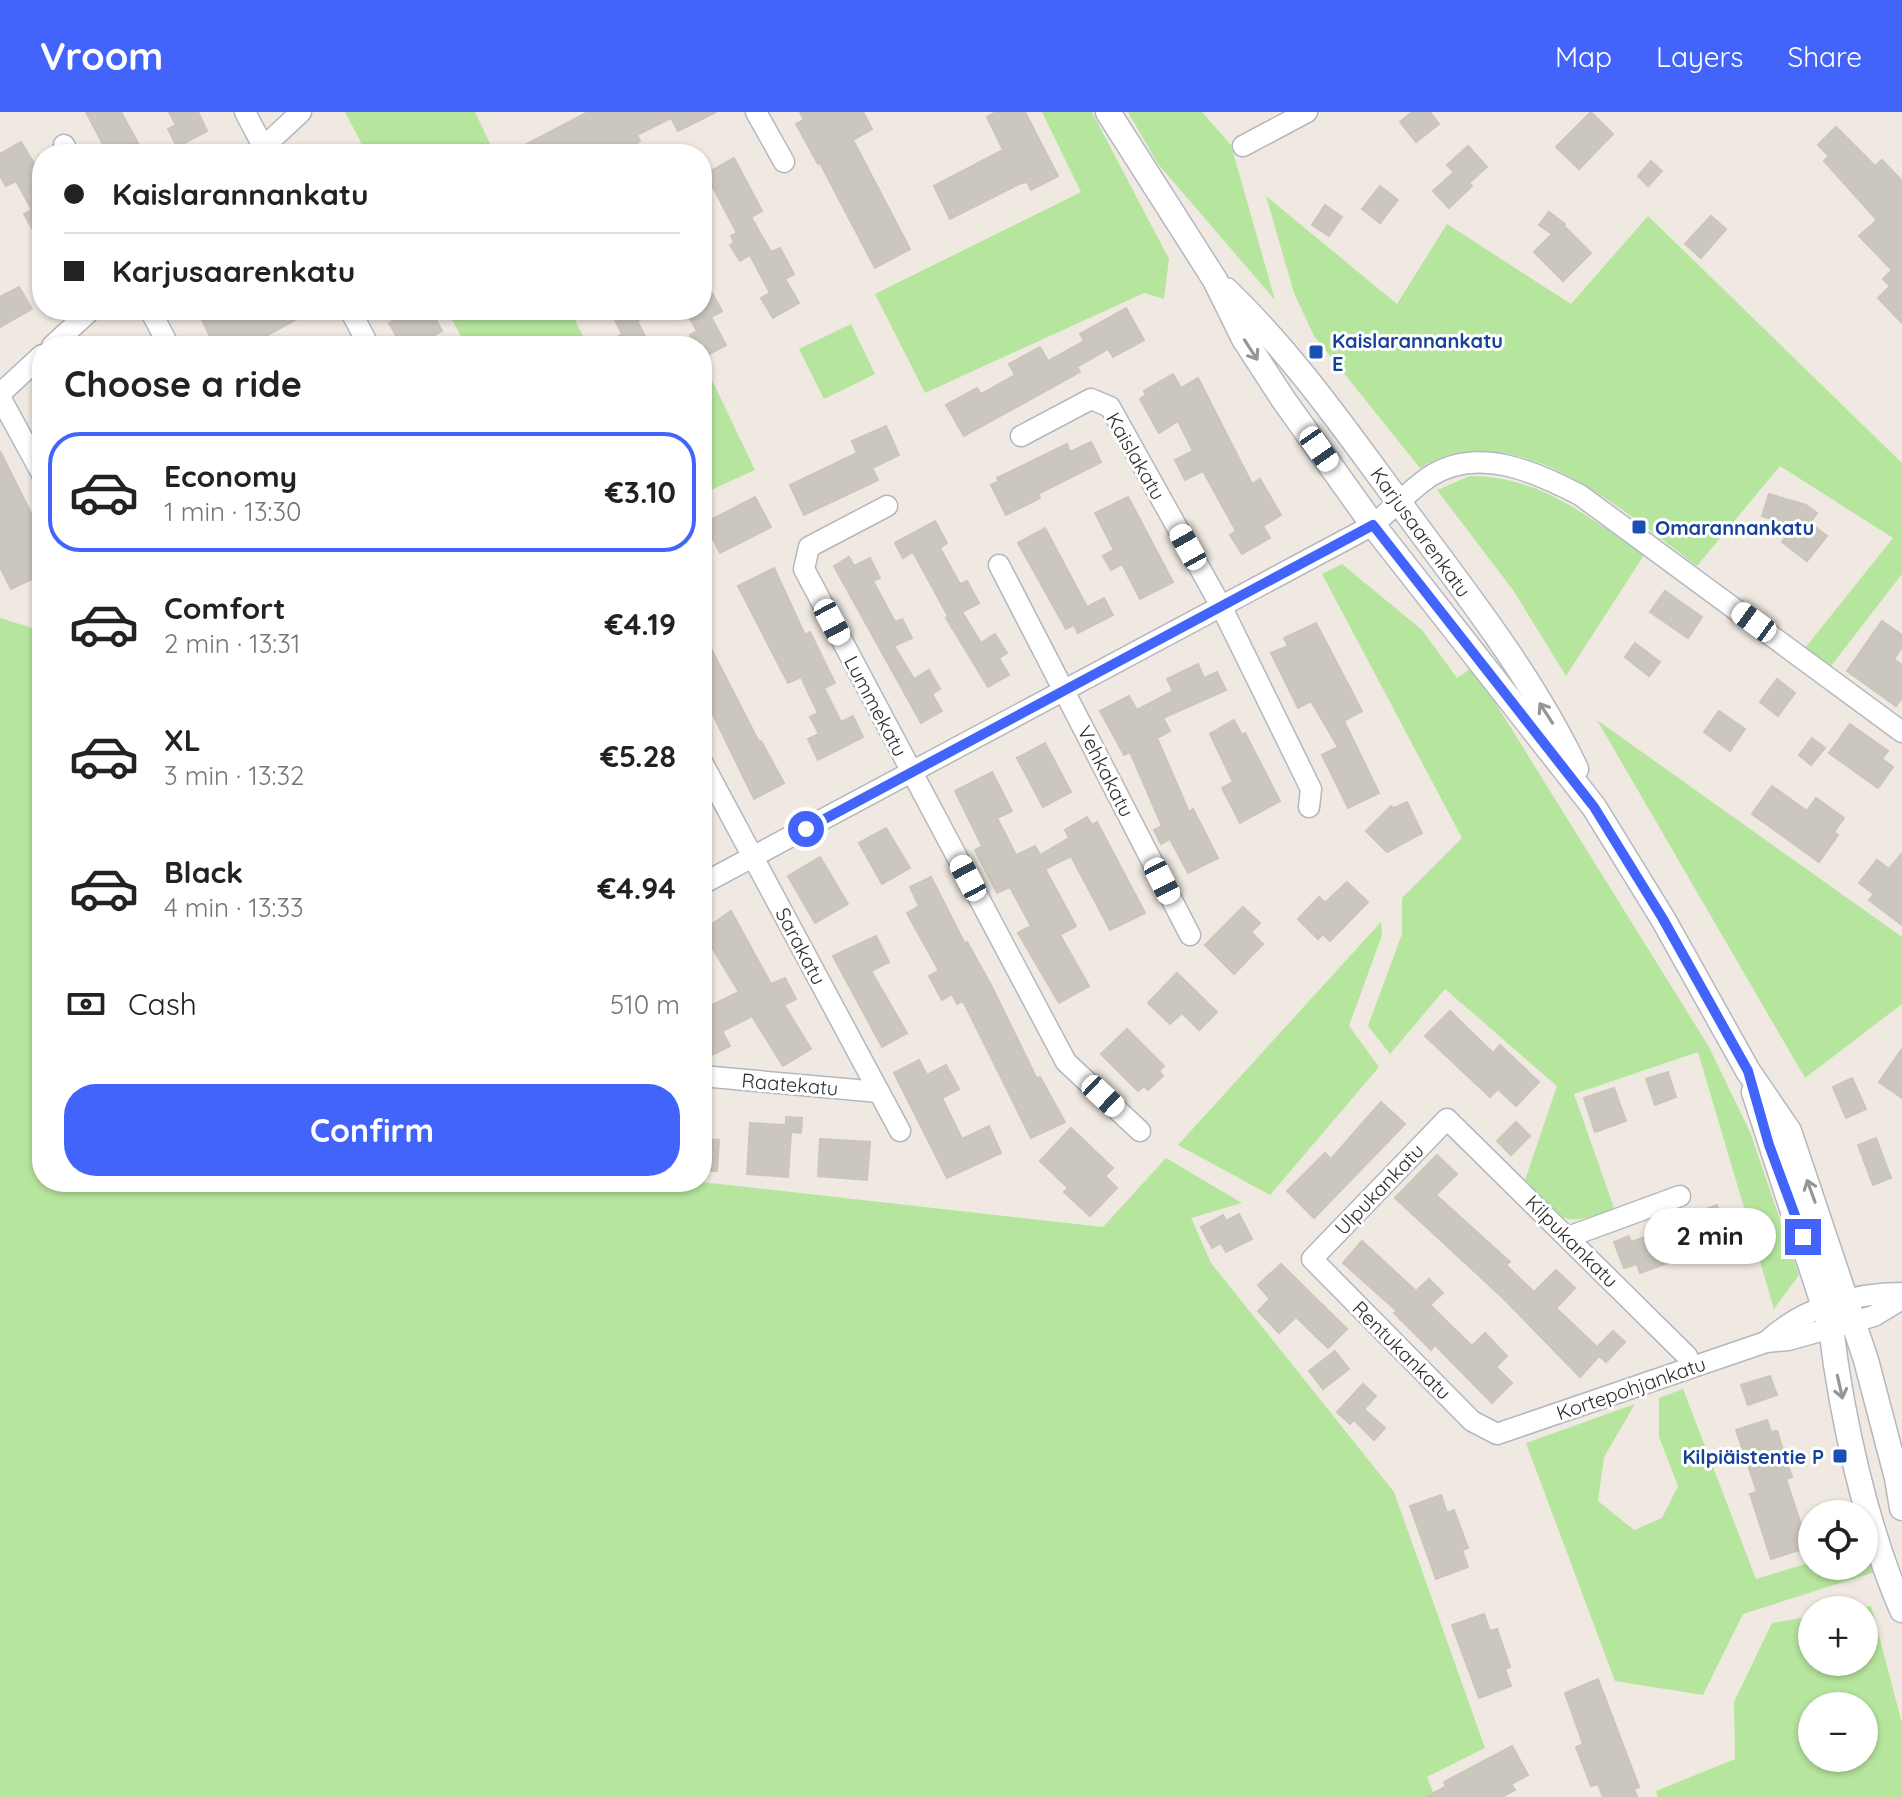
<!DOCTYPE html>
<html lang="en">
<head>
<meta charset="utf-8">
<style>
	:root { --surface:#fff; --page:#f2f2f2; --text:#222; --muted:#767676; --line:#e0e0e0; --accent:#4264fb }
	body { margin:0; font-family:Quicksand,sans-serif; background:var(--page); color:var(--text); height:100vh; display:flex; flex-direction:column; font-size:30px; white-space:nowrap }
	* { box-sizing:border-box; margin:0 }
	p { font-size:26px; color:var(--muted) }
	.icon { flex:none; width:44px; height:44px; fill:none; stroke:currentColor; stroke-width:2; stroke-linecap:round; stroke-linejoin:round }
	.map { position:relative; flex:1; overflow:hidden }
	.side { position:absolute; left:32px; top:224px; width:680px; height:856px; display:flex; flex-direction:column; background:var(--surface); border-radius:32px; box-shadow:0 2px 6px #0004 }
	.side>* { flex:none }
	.top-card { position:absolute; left:32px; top:32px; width:680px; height:176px; border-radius:32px; box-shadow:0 2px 6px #0004; display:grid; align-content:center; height:176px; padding:0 32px; background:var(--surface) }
	.controls { position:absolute; left:1798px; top:1388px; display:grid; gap:16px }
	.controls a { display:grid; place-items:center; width:80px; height:80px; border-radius:50%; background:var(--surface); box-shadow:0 2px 6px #0004; font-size:40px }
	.end { position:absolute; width:36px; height:36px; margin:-18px; border:10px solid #4264fb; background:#fff; box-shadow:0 0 0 4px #fff }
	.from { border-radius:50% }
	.bubble { position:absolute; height:56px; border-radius:28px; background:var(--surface); box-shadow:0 2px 6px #0004; font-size:26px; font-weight:800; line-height:56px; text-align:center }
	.car { position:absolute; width:24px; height:48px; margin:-24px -12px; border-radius:10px; box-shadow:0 0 6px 2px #0007; background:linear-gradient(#fff 24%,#345 0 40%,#fff 0 76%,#345 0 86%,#fff 0) }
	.top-card b { display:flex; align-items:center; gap:28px; height:76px; font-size:30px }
	.top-card b+b { border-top:2px solid var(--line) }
	.top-card i { width:20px; height:20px; background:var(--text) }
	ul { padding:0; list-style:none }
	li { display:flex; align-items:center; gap:24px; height:120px; margin:0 16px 12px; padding:0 16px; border:4px solid transparent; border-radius:32px }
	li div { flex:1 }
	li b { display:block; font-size:30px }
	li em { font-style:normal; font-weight:800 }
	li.current { border-color:var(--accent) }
	li>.icon { width:72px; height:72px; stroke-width:1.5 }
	h2 { padding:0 32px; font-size:36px; line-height:96px }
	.pay { display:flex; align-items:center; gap:20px; height:88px; padding:0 32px; font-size:30px }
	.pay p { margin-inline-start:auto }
	.primary-button { display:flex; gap:16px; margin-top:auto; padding:16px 32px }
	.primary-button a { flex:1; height:92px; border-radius:32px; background:var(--accent); color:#fff; font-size:32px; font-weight:800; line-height:92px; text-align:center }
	header { display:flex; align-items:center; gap:48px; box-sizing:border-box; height:112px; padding:0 40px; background:var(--accent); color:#fff }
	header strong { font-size:38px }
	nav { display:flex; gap:44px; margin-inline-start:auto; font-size:28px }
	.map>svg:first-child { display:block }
	.green { fill:#b6e59e; fill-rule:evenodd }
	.building { fill:#cbc7bf; stroke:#cbc5ba; stroke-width:2 }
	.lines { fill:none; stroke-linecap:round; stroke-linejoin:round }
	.minor-casing { stroke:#b4b7c1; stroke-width:23 }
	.tertiary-casing { stroke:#b4b7c1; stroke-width:27 }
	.minor { stroke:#fff; stroke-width:20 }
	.tertiary { stroke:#fff; stroke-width:24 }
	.oneway { stroke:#969696 }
	.route { stroke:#4264fb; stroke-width:10 }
	.transit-dot { fill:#1a4fb4; stroke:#fff; stroke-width:3 }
	.labels { text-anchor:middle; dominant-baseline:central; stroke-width:6; stroke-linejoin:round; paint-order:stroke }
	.transit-label { font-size:20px; font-weight:bold; fill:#164399; stroke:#fff; text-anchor:start }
	.street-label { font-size:20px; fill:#2e2e2e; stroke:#fff }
</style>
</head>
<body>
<header>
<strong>Vroom</strong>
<nav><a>Map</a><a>Layers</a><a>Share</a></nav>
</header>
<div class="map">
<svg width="1902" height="1685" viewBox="0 0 1902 1685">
	<rect width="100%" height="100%" fill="#efe9e1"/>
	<g class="green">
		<path d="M345,0H475L495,42H367Z"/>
		<path d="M1042,0H1092L1169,147L1164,187L1144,181L925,281L875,182L1081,80Z"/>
		<path d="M1128,0H1202L1231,33L1275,188L1158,52Z"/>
		<path d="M1266,84L1397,192L1447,112L1571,192L1648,104L1902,351V462L1831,554L1805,536L1893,426L1780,354L1697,454C1624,400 1516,299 1420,356L1314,224L1294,181Z"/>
		<path d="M447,198H570L588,234H466Z"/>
		<path d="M851,212L875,262L824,287L799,237Z"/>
		<path d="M710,264L755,358L702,382V268Z"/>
		<path d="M1470,364C1540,364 1588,405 1644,443L1566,564L1513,478L1437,378Z"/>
		<path d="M1342,452L1422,518L1457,566L1473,555L1709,935L1750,1020L1799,1163L1774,1197L1698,940L1574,982L1614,1096C1562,1117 1561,1109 1524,1071L1557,974L1445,877L1390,942L1368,914L1402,822V786L1462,726L1322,462Z"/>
		<path d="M0,506L42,519V1070H701L1103,1115L1166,1046L1242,1091L1191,1106L1211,1151L1394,1380L1485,1636L1427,1665L1435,1685H0Z"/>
		<path d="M1597,608L1902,825V892L1805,966Z"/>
		<path d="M1381,810L1382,823L1349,914L1379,955L1270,1083L1178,1033Z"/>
		<path d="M1683,1277L1756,1467L1812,1450V1454H1864V1435L1867,1434L1875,1460L1743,1502L1703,1583L1615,1569L1526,1331L1635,1292L1604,1345L1598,1389L1634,1418L1662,1406L1678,1374L1659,1325V1286Z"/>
		<path d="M1871,1494L1902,1611V1685H1658L1656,1679L1735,1647L1734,1590L1772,1511L1812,1504V1550H1864V1498H1849ZM1812,1594H1864V1646H1812Z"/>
	</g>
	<g class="building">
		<path d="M86,0H121L139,33L120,42H108Z"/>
		<path d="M169,0H198L207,19L177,35L168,17L176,13Z"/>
		<path d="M588,0H716L678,19L671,6L637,23L640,29L616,42H508Z"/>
		<path d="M800,0H863L872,17L853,28L910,137L875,156L820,51L818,52L796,12L804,8Z"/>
		<path d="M996,0H1025L1058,64L1031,78L1027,70L1019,72L950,107L934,74L1003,38L987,5Z"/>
		<path d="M1412,0H1430L1439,12L1416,30L1400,10Z"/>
		<path d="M1591,0L1613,22L1579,57L1556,35Z"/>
		<path d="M1836,15L1875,54L1882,48L1902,69V211L1878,186L1890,174L1883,167L1892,158L1859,124L1877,108L1824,49L1829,44L1818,33Z"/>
		<path d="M21,30L37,56L42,53V134L24,102L32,98L16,69L6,74L0,64V42Z"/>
		<path d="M1468,34L1487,55L1469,71L1472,74L1449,96L1433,79L1454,60L1447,53Z"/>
		<path d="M734,46L762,99L751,105L771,140L780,136L794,162L785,167L799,191L773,206L761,186L770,181L750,143L740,149L730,133L734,131L731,124L737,121L706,62Z"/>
		<path d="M1651,49L1662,59L1648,74L1638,64Z"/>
		<path d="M1380,74L1398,88L1380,111L1362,97Z"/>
		<path d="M1325,93L1342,105L1329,124L1312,113Z"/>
		<path d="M1549,100L1565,112L1564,114L1591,141L1563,169L1534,140L1552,122L1539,113Z"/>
		<path d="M1711,104L1726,117L1701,146L1685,132Z"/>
		<path d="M702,163L722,199L711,205L726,233L702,246V234H696L690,223L697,219L685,198H702Z"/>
		<path d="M19,175L32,197L0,215V185Z"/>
		<path d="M1126,196L1144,228L1113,245L1108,237L1077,255L1080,260L964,324L946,293L977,276L981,282L1015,263L1009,252L1040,235L1048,249L1084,229L1080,222Z"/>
		<path d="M197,198H313L248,234H215Z"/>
		<path d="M401,198H431L442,219L414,234H402L389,211L404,203Z"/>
		<path d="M610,198H657L637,209L650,234H601L622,222Z"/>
		<path d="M1173,262L1181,276L1198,266L1252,372L1260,367L1281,403L1263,414L1270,426L1242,442L1230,423L1236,419L1203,359L1185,368L1175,348L1193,339L1178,309L1159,321L1140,287L1146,283L1144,279Z"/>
		<path d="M886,314L899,343L872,356L878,368L804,403L790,373L857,341L852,329Z"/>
		<path d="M1091,330L1101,350L1038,382L1040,386L1006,403L991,373L999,369L997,366L1067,332L1070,340Z"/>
		<path d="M0,339L42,423V433L35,437L42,451V462L11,477L0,455Z"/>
		<path d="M1769,382L1806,393L1817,401L1810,411L1827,424L1807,449L1782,430L1794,414L1762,404Z"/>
		<path d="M755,385L771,415L720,441L705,411Z"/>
		<path d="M1128,385L1173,470L1140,487L1122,452L1111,458L1103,444L1114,438L1095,401Z"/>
		<path d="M935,409L947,431L940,436L960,472L967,469L979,491L962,500L981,531L995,522L1007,541L999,546L1009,563L988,575L946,506L948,504L913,440L903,446L895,431Z"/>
		<path d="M1045,416L1087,495L1104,486L1113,503L1078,521L1074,513L1066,517L1018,431Z"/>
		<path d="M849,445L854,454L870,446L880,466L873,469L895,510L902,507L912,526L894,534L914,567L929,558L940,577L932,582L942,599L921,611L834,454Z"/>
		<path d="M774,456L805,523L810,520L835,571L824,576L841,610L853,604L863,625L818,648L808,627L819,622L810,605L818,601L801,565L788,571L738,474Z"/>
		<path d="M1665,479L1702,505L1688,526L1650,500Z"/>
		<path d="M1882,509L1902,523V535L1894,547L1902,553V586L1896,594L1847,559Z"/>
		<path d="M1316,511L1362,599L1344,609L1379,681L1348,696L1322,643L1338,635L1311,589L1298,596L1271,541L1288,534L1284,526Z"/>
		<path d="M702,519L759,630L761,629L784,671L754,687L702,580Z"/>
		<path d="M1635,531L1660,550L1649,564L1625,545Z"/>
		<path d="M1198,552L1204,566L1217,560L1226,578L1163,606L1170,619L1157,626L1189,700L1193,697L1218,746L1188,761L1170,727L1161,732L1154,718L1162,714L1130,640L1124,643L1100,599L1129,584L1137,598L1173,579L1167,567Z"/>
		<path d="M1777,567L1795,581L1778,604L1760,590Z"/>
		<path d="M1719,599L1745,617L1730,639L1704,620Z"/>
		<path d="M1234,608L1242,623L1245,621L1280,689L1240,711L1222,676L1233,670L1210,622Z"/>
		<path d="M1850,612L1888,639L1882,647L1893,655L1878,676L1829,641Z"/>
		<path d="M1812,626L1825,636L1811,653L1799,643Z"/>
		<path d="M1045,631L1071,680L1043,695L1017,646Z"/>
		<path d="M992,660L1012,699L997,706L1016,743L1035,734L1040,743L1069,726L1065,718L1087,705L1092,713L1097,710L1145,801L1110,818L1071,744L1045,757L1076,814L1060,823L1089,874L1059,891L1018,821L1031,814L1010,775L997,781L975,738L982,734L955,679Z"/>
		<path d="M1772,674L1807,699L1816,686L1844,706L1834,720L1838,723L1819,750L1752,702Z"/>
		<path d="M1407,690L1422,721L1387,740L1366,719L1391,694L1394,696Z"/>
		<path d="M886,716L910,756L882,772L859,731Z"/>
		<path d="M1902,741V813L1869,788L1874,782L1859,771L1877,748L1889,757Z"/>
		<path d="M820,745L848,792L815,811L788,764Z"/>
		<path d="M931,765L965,832L967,830L991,873L1037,967L1040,965L1065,1010L1031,1026L963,889L957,892L952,882L942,888L929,864L939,859L907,801L919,794L910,775Z"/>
		<path d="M1347,770L1368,790L1330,829L1323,822L1318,827L1298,807L1319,785L1325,791Z"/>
		<path d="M1243,795L1260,811L1251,820L1263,832L1234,862L1205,833Z"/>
		<path d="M731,799L771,872L785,866L796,887L784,893L811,937L783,954L752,904L722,919L730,934L710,944L702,928V898L739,880L702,819Z"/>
		<path d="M876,824L889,850L871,859L907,921L882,935L833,844Z"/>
		<path d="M1177,861L1217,900L1199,918L1182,901L1170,912L1148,891Z"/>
		<path d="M1450,899L1493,941L1500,933L1539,970L1516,994L1498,977L1490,985L1425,924Z"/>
		<path d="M1127,917L1164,954L1159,959L1163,964L1148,978L1144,974L1138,979L1101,942Z"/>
		<path d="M1902,937V986L1879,970Z"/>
		<path d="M919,948L927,963L946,953L959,977L942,986L962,1027L989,1014L1001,1041L947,1066L894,961Z"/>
		<path d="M1668,960L1676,985L1655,993L1646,967Z"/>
		<path d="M1852,966L1866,997L1846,1006L1833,975Z"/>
		<path d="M1614,976L1626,1009L1595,1020L1584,986Z"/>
		<path d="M1381,990L1405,1012L1314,1106L1287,1079L1325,1041L1331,1047Z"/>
		<path d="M786,1005L802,1006L801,1021L791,1020L788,1065L747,1062L750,1011L786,1013Z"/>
		<path d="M1516,1010L1530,1024L1511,1043L1497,1029Z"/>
		<path d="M1071,1016L1113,1056L1105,1064L1117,1076L1090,1104L1064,1080L1068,1076L1040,1049Z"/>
		<path d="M1876,1026L1891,1066L1873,1073L1858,1033Z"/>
		<path d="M702,1027L719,1028L717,1059L702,1058Z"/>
		<path d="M820,1027L870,1030L867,1068L818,1064Z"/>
		<path d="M1437,1043L1457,1062L1436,1083L1510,1150L1506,1153L1534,1180L1556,1158L1575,1176L1556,1196L1597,1235L1613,1219L1625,1230L1606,1250L1599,1244L1580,1265L1503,1186L1395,1086Z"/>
		<path d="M1717,1093L1733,1136L1703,1146L1701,1139L1640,1161L1637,1152L1624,1156L1614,1130L1629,1124L1631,1130L1690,1109L1688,1103Z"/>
		<path d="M1239,1102L1252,1127L1226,1140L1221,1131L1212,1136L1201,1115L1223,1103L1226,1109Z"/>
		<path d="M1362,1129L1416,1179L1429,1167L1443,1181L1430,1193L1472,1234L1485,1221L1507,1244L1496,1255L1512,1271L1492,1291L1435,1233L1431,1238L1394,1201L1397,1199L1343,1151Z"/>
		<path d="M1281,1152L1347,1217L1328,1236L1296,1205L1279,1221L1258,1199L1270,1187L1258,1173Z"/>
		<path d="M1335,1239L1349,1257L1323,1277L1309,1259Z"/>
		<path d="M1770,1264L1777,1283L1748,1293L1741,1273Z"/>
		<path d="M1363,1272L1376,1284L1364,1297L1385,1316L1374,1328L1354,1308L1350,1312L1337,1300Z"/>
		<path d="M1767,1308L1771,1320L1777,1319L1792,1365L1786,1367L1804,1422L1797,1424L1802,1437L1771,1447L1750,1382L1757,1380L1736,1318Z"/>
		<path d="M1441,1383L1447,1401L1454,1398L1468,1436L1462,1438L1468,1455L1436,1467L1410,1394Z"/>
		<path d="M1484,1502L1490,1519L1497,1517L1510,1555L1505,1557L1511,1574L1479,1586L1452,1513Z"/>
		<path d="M1598,1567L1639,1675L1634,1677L1637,1685H1603L1598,1672L1591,1674L1576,1635L1583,1632L1565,1581Z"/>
		<path d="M1512,1634L1528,1663L1511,1672L1515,1678L1502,1685H1427L1446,1674L1444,1670Z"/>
	</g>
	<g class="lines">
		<g class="minor-casing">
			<g id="minor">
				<path d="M245,0L267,42"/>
				<path d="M756,0L784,50"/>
				<path d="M64,33L69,42"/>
				<path d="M1243,34L1307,0"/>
				<path d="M256,42L301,0"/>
				<path d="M150,198L169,234"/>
				<path d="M350,198L369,234"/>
				<path d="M52,234L91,198"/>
				<path d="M0,282L42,243"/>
				<path d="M0,285L42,362"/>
				<path d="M1021,324L1091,287L1110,295L1222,496L1311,677L1309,695"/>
				<path d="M887,394L809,435L804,457L1066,950L1140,1019"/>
				<path d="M999,453L1190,823"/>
				<path d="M702,650L900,1019"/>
				<path d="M702,772L1373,413C1391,398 1409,379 1429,365C1478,333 1535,360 1580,383L1902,620"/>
				<path d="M702,964L879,980"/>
				<path d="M1568,1125L1680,1084"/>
				<path d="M1766,1230C1802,1196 1853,1181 1902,1181"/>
				<path d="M1691,1255L1687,1244L1447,1007L1312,1147L1472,1309L1497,1322L1766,1230L1788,1228L1874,1204L1902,1187"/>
			</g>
		</g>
		<g class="tertiary-casing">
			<g id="tertiary">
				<path d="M1108,0L1215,168L1244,227L1283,287L1373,413L1594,695L1663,807L1748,959L1789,1019L1866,1248L1897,1366L1902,1396"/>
				<path d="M1226,178C1296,245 1352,327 1409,404C1469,485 1533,566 1576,657"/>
				<path d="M1754,980L1831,1216C1842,1307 1866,1415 1902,1498"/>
			</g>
		</g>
		<use href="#minor" class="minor"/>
		<use href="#tertiary" class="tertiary"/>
	</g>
	<defs><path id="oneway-shaft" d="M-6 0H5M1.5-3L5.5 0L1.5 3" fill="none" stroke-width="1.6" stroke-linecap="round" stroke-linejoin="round" transform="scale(2)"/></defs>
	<g class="oneway">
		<use href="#oneway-shaft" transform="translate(1251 238) rotate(57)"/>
		<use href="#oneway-shaft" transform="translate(1546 601) rotate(-123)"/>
		<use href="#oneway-shaft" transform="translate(1811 1079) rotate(-110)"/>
		<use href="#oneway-shaft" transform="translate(1840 1275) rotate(77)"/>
	</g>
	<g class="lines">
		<path class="route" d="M806,717L1373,413L1594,695L1663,807L1748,959L1769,1033L1803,1125"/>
	</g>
	<g class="transit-dot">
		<rect x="1308" y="232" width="16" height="16" rx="4"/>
		<rect x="1631" y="407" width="16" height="16" rx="4"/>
		<rect x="1832" y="1336" width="16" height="16" rx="4"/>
	</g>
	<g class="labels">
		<g class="transit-label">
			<text x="1332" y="228">Kaislarannankatu<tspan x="1332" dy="23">E</tspan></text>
			<text x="1655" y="415">Omarannankatu</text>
			<text x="1824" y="1344" text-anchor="end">Kilpiäistentie P</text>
		</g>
		<g class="street-label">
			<text transform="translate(1136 344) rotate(60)">Kaislakatu</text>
			<text transform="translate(1421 420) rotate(54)">Karjusaarenkatu</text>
			<text transform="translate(876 594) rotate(62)">Lummekatu</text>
			<text transform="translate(1106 659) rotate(63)">Vehkakatu</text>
			<text transform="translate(801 834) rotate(62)">Sarakatu</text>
			<text transform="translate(790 972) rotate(5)">Raatekatu</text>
			<text transform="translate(1379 1077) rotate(-46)">Ulpukankatu</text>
			<text transform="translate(1572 1129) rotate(45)">Kilpukankatu</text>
			<text transform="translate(1402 1238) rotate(45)">Rentukankatu</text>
			<text transform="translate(1631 1276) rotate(-19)">Kortepohjankatu</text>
		</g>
	</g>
</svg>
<div class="controls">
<a><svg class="icon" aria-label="locate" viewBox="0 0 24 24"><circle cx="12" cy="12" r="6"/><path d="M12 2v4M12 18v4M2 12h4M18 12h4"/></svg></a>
<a>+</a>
<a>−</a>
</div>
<i class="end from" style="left:806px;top:717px"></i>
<i class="end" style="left:1803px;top:1125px"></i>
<div class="bubble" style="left:1644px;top:1096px;width:132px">2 min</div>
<i class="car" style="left:1319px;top:337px;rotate:145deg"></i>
<i class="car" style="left:1188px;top:435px;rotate:331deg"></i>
<i class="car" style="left:832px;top:510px;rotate:152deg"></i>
<i class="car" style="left:1754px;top:510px;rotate:306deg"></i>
<i class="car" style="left:968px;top:766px;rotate:332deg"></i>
<i class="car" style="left:1162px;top:769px;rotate:153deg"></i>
<i class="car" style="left:1103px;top:984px;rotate:133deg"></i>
<div class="top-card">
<b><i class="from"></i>Kaislarannankatu</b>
<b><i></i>Karjusaarenkatu</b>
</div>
<section class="side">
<h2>Choose a ride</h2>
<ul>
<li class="current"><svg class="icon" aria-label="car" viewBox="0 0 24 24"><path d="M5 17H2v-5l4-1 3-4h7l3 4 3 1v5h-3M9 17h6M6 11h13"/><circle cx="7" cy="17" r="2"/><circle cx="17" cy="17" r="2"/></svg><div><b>Economy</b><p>1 min · 13:30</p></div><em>€3.10</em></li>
<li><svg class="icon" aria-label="car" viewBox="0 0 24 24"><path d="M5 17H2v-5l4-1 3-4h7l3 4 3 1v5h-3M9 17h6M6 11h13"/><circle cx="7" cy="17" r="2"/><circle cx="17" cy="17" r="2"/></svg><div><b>Comfort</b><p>2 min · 13:31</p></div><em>€4.19</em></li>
<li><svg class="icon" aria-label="car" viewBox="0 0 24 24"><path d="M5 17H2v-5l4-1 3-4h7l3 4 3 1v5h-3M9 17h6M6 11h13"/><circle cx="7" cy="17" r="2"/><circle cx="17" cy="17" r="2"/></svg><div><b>XL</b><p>3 min · 13:32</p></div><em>€5.28</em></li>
<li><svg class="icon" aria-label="car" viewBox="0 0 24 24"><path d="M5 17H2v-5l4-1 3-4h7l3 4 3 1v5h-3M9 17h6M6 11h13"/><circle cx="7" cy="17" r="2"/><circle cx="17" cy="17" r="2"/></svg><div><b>Black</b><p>4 min · 13:33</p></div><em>€4.94</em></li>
</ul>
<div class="pay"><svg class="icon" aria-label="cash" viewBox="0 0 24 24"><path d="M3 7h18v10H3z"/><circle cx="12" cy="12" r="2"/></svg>Cash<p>510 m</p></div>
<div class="primary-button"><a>Confirm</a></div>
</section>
</div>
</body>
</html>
